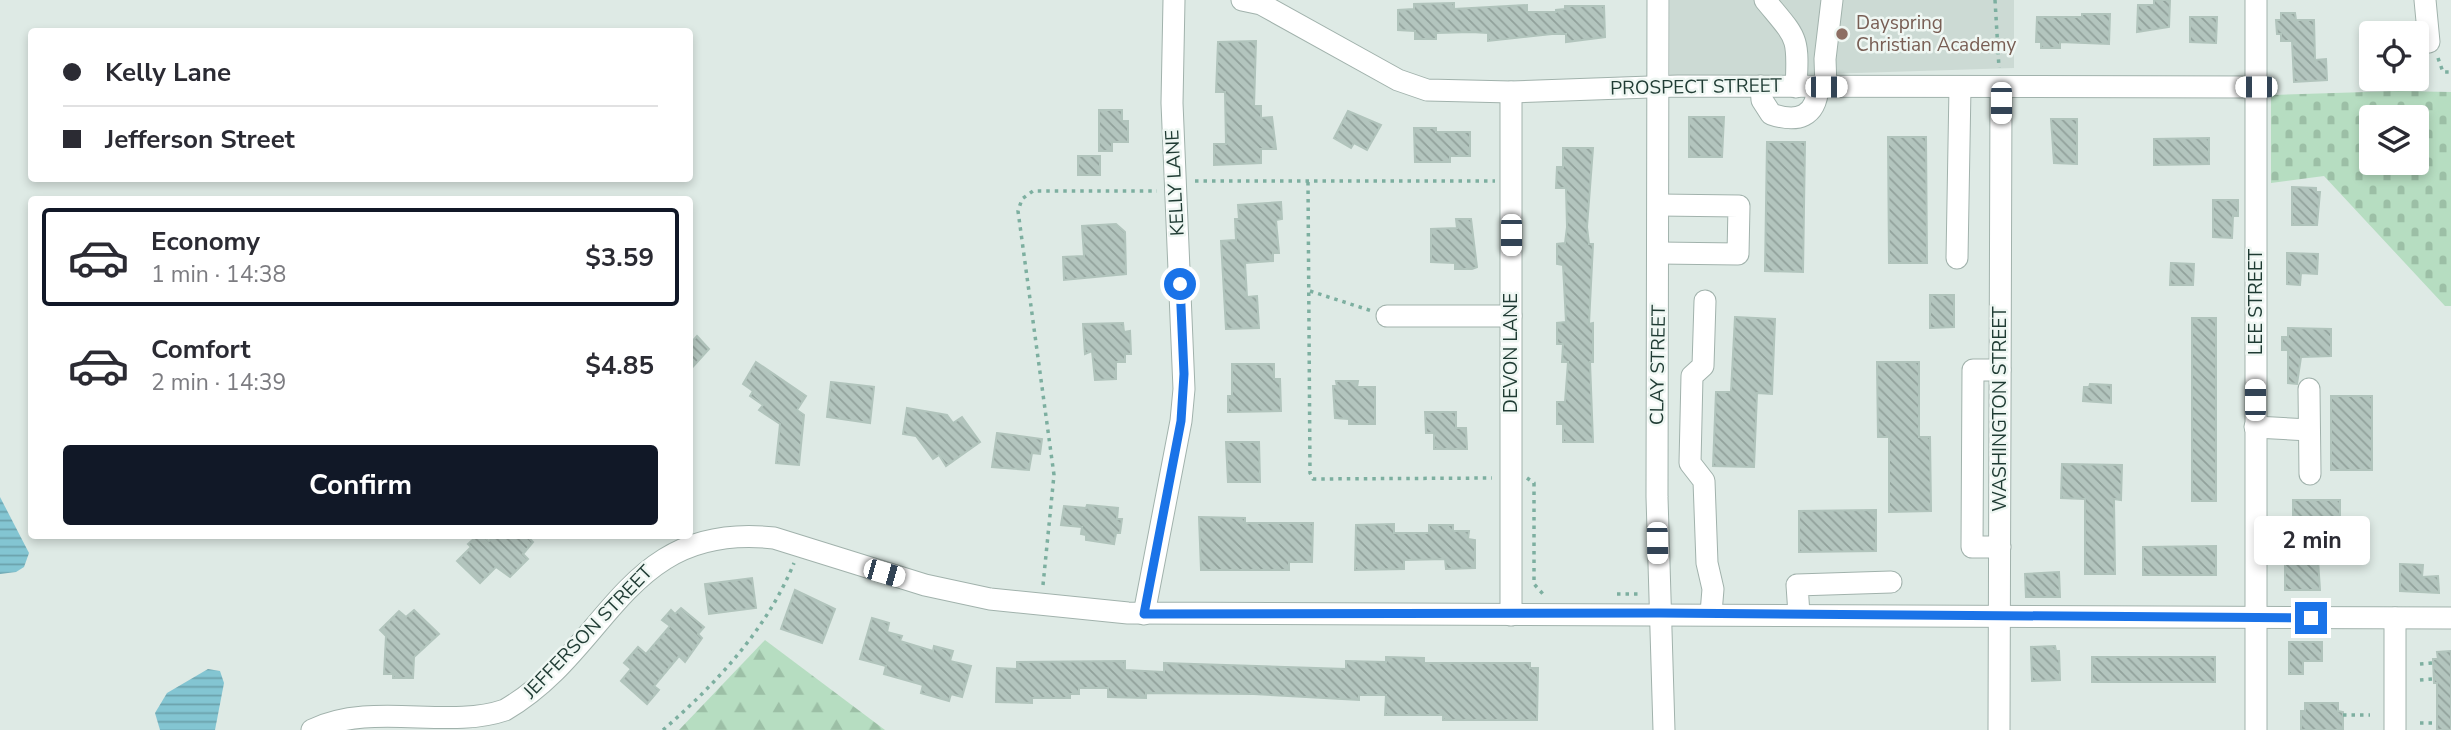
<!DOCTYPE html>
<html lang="en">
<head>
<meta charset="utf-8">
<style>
	:root { --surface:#fff; --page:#f7f7f7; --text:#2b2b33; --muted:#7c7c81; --line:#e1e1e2; --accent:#111827 }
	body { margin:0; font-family:"Nunito Sans",sans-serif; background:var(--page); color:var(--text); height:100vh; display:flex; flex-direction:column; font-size:26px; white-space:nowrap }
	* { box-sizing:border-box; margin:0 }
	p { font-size:23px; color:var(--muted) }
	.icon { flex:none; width:38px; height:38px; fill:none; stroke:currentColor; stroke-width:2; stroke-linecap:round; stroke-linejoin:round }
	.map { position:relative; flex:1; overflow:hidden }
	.panel { position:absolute; left:28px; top:196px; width:665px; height:343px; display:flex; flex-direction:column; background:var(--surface); border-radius:7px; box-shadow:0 4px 10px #0003 }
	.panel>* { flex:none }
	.hud { position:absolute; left:28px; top:28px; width:665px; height:154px; border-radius:7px; box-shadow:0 4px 10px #0003; display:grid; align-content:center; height:154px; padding:0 35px; background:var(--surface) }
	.buttons { position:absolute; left:2359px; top:21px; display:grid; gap:14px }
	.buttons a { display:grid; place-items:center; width:70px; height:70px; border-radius:7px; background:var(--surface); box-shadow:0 4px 10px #0003; font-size:35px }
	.end { position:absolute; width:32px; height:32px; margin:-16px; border:9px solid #1a73e8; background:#fff; box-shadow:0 0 0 4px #fff }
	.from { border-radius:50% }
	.bubble { position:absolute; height:49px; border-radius:7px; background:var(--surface); box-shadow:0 4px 10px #0003; font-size:23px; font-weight:700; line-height:49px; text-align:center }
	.car { position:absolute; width:21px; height:42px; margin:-21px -10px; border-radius:9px; box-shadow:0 0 5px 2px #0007; background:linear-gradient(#fff 24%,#345 0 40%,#fff 0 76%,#345 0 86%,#fff 0) }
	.hud b { display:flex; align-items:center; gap:24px; height:66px; font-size:26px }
	.hud b+b { border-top:2px solid var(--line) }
	.hud i { width:18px; height:18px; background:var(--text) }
	ul { padding:12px 0 0; list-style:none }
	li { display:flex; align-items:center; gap:21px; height:98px; margin:0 14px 10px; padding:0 21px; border:4px solid transparent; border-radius:7px }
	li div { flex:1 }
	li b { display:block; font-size:26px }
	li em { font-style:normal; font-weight:700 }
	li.current { border-color:var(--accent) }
	li>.icon { width:63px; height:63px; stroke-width:1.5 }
	.button { display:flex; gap:14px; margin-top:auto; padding:14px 35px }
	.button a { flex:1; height:80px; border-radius:7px; background:var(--accent); color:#fff; font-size:28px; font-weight:700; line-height:80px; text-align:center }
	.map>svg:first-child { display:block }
	.built { fill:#ccdad4 }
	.forest { fill:url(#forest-firs) }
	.cemetery { fill:url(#cemetery-stones); fill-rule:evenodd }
	.water { fill:url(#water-rules) }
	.building { fill:url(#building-back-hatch); stroke:#b1c4bc; stroke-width:2 }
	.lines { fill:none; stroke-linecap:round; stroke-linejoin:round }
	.minor-casing { stroke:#a1b2ac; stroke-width:23 }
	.path { stroke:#7dafa0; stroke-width:3.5; stroke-dasharray:3.5 5; stroke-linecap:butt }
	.minor { stroke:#fff; stroke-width:21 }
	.route { stroke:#1a73e8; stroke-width:9 }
	.education-dot { fill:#8d6e63; stroke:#eff7f3; stroke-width:2.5 }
	.labels { text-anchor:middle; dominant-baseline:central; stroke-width:5; stroke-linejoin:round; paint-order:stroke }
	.education-label { font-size:19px; fill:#785e54; stroke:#eff7f3; text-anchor:start }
	.street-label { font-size:19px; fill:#1f3b33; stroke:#eff7f3 }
</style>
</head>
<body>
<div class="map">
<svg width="2451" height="730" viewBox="0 0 2451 730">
	<defs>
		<pattern id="forest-firs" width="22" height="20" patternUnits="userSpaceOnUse" patternTransform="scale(1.75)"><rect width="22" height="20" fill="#b6ddc1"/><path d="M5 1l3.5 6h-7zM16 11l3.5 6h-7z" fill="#9cbfa6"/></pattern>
		<pattern id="cemetery-stones" width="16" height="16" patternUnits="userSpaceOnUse" patternTransform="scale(1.75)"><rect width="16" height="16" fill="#b6ddc1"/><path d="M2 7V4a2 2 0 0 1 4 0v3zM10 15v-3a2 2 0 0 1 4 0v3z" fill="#9cbfa6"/></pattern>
		<pattern id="water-rules" width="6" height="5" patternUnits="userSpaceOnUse" patternTransform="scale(1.75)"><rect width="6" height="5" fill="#83c5d2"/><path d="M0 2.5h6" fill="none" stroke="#6ba1ab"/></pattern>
		<pattern id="building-back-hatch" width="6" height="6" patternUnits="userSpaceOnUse" patternTransform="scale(1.75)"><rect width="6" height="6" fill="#b3c5be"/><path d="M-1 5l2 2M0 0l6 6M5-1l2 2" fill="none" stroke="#91a19b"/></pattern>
	</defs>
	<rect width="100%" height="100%" fill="#deeae5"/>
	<path class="built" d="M1670,0H2014V68L1670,79Z"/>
	<path class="forest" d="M765,640L885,730H679Z"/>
	<path class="cemetery" d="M2398,91L2451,92V306H2445L2324,176L2271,183V95ZM2371,117H2417V163H2371Z"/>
	<g class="water">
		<path d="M0,497L29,553L24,567L16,572L0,574Z"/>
		<path d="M208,669L220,671L224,683L215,730H160L155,713L167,693Z"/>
	</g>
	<g class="building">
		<path d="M2154,0H2170L2169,27L2137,32L2138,5H2154Z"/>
		<path d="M1454,3V9L1527,5V12H1556V10L1565,9V6H1604L1605,37L1566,42V34H1552L1488,41V33L1471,32L1436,33V39H1415V31L1398,30V10L1414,9V4Z"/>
		<path d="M2281,13H2295L2296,20H2314L2315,60L2326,59L2327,80L2294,82L2292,41H2281V34H2277L2276,20H2281Z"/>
		<path d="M2082,14H2110L2109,44L2060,42V48H2041V42H2036L2037,17H2082Z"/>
		<path d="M2190,17H2217L2216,43L2190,42Z"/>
		<path d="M1256,41L1254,106H1261V118L1272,117L1276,149H1261V163L1214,165V144H1226L1225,92H1216L1218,42Z"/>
		<path d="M1099,110H1122V121H1128V142H1112V151H1099Z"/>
		<path d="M1348,111L1381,125L1367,150L1354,143L1351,148L1334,138Z"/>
		<path d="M1689,117H1724L1722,157H1689Z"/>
		<path d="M2051,119H2077V164L2054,163Z"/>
		<path d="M1414,128H1436V132H1470V156H1450V162H1415Z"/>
		<path d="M1888,137H1926L1927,263H1889Z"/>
		<path d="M2209,138V164L2154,165V139Z"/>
		<path d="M1767,142H1805L1803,272L1765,271Z"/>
		<path d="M1563,148H1593L1587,227L1589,244H1593L1589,324L1593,323V362H1590L1593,442H1563V424H1557V402H1565L1568,362H1562L1563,344H1557V323L1566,322L1563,265L1557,264V244L1565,243L1567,227L1566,188H1556L1557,167H1563Z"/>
		<rect x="1078" y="156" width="22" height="19"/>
		<path d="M2292,187L2316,188V192H2320L2317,225H2292Z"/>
		<path d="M2213,200H2238V216H2233L2232,238L2213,237Z"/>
		<path d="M1281,202L1282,219L1276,220L1279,253H1273V261L1245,263L1247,297L1257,296L1259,328L1226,329L1221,241L1236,240L1235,219H1239L1238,205Z"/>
		<path d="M1456,219H1471L1477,267L1472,269H1455V263L1431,262V229L1457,228Z"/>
		<path d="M1116,224L1125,232L1126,274L1064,280L1063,257L1084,256L1082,226Z"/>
		<path d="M2287,253L2318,254L2317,274L2301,273L2300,285L2287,284Z"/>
		<path d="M2171,263L2194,264L2193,285H2170Z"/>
		<path d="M1930,295H1954V327L1930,328Z"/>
		<path d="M1735,317L1775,319L1772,394L1757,393L1754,467L1713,466L1716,392H1731Z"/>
		<rect x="2192" y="318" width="24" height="183"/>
		<path d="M1123,323L1124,332L1130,331L1131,354H1125V362H1116V379L1095,380L1092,351L1085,354L1083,324Z"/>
		<path d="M2288,328L2331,329V356L2301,357L2297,384L2288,383V350H2282V337H2288Z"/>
		<path d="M697,336L709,349L690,370V344Z"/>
		<path d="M756,362L806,396L797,410L804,415L799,465L776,463L780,424L759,410L763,405L750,396L753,391L743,384Z"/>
		<path d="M1877,362H1919V437H1930L1931,511L1889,512V437H1878Z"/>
		<path d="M1232,364H1274V379H1280L1281,411L1228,412V396H1232Z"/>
		<path d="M1336,381H1358L1357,387H1375V424H1349V419L1335,418L1333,386H1337Z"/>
		<path d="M831,382L874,387L870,423L827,417Z"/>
		<path d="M2090,384L2111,385V403L2083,401L2084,387H2089Z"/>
		<rect x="2331" y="396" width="41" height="74"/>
		<path d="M907,408L947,415L953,423L962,417L980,442L946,466L939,455L933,459L916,436L903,434Z"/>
		<path d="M1425,412H1456V428H1466L1467,449H1434V433H1426Z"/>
		<path d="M997,433L1042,439L1040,454L1032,453L1029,470L992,467Z"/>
		<path d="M1226,442H1259L1260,482H1228Z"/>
		<path d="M2062,464L2122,465L2121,500L2114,499L2115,574H2085V499L2061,498Z"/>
		<rect x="2293" y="500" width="47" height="25"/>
		<path d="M1087,505L1118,508L1117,519H1122L1120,533H1116L1114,544L1086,540V535L1081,534L1082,527L1061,525L1064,506L1086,508Z"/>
		<path d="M1876,510V551L1799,552V511Z"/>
		<path d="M1199,517L1245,518V523H1313L1312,562H1289V570H1201Z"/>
		<path d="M1394,524V533H1429V525H1453V531H1469L1468,539L1475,540V568L1446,569L1445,559L1404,560V569L1355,570L1356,525Z"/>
		<path d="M477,536H483L489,541L494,536H527L533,542L523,554L528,559L510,577L496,567L480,583L457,561L471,547L468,544Z"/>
		<path d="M2216,546V575H2143V547Z"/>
		<path d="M2290,555H2313V560H2318L2320,590H2285V557Z"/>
		<path d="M2400,564L2423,565L2422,577L2438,576L2439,593L2400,591Z"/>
		<path d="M2059,572L2060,597H2026L2025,574Z"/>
		<path d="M752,578L756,608L709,614L705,584Z"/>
		<path d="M795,590L835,609L822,643L781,629Z"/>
		<path d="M681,608L704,627L698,634L702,638L685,662L679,656L654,686L659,690L647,704L621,681L631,669L624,663L638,647L646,654L670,626L662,620L671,610L675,614Z"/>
		<path d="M414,610L439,634L414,657L413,678H393V674H384L386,636L380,630L399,611L406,617Z"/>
		<path d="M872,618L889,623L887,632L902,636L900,641L933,651L934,646L953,651L950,661L971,666L962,697L951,694L949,701L921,693L923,685L884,674L886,666L860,659Z"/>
		<path d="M2289,642H2322V661H2303V674H2289Z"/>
		<path d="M2055,646L2056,651H2059L2060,680L2032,681L2031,647Z"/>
		<path d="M2451,651V730H2437V683H2434L2433,659H2438L2437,652Z"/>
		<path d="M1386,657L1424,658V663H1530V668H1538L1537,720H1443V715H1385L1386,695H1359V700L1254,694L1146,693V698L1108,697V688H1079V694H1070V698H1032V703L996,702L997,668L1017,669V662L1125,661V670L1164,672V663L1346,669V661L1386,662Z"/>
		<rect x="2092" y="657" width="123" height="25"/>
		<path d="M2305,703H2338V711L2343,712V730H2301V711H2305Z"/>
	</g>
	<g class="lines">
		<g class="minor-casing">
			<g id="minor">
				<path d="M1242,0L1261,4L1398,80L1427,90L1511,92L1678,86L2256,87"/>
				<path d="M1658,0L1657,497L1664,730"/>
				<path d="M1765,0C1797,39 1799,35 1796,87"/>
				<path d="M2256,0V730"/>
				<path d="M2425,0L2429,42"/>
				<path d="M1761,86L1762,100L1771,114C1798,123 1816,117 1818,87"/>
				<path d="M1826,87L1825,59L1832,0"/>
				<path d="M1511,92V615"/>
				<path d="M1659,253L1738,254L1739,206L1659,205"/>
				<path d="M1957,258L1960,87"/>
				<path d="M1705,301L1703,366L1692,376L1690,463L1704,481L1707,563L1713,589L1711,613"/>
				<path d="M1387,316H1511"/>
				<path d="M2309,389L2310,474"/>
				<path d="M2255,427L2309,430"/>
				<path d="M2000,547H1972L1973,370H2000"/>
				<path d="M1144,614L1181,421L1184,389L1172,103L1174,0"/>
				<path d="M1799,614L1797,585L1891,582"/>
				<path d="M2395,618V730"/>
				<path d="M312,730C372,701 447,730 505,710C610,649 624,521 774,538L925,585L990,599L1128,613L2451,618"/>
				<path d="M1999,730L2001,87"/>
			</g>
		</g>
		<g class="path">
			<path d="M1995,0L1999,68"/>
			<path d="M2438,58L2443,72H2451"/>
			<path d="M1195,181H1495"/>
			<path d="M1308,182L1310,473L1313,479L1492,478"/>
			<path d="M1310,291L1372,311"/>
			<path d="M1527,478L1534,483V584L1543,594"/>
			<path d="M1043,585L1054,475L1018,211L1022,199L1033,191H1157"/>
			<path d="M1617,594H1641"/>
			<path d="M2420,664L2433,663"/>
			<path d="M2420,680L2433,679"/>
			<path d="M2343,715H2370"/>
			<path d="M2420,723H2433"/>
			<path d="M663,730C717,683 767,629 794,563"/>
		</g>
		<use href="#minor" class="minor"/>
	</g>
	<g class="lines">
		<path class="route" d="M1180,284L1184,374L1181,421L1144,614L1659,613L2311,618"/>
	</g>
	<circle class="education-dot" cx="1842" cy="34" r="7"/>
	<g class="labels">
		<g class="education-label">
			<text x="1856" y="23">Dayspring<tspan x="1856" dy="22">Christian Academy</tspan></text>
		</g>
		<g class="street-label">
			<text transform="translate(1696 87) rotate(-1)">PROSPECT STREET</text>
			<text transform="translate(1175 183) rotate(-93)">KELLY LANE</text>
			<text transform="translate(2256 302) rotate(-90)">LEE STREET</text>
			<text transform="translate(1511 353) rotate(-90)">DEVON LANE</text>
			<text transform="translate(1658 365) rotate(-89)">CLAY STREET</text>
			<text transform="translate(2000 409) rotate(-90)">WASHINGTON STREET</text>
			<text transform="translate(588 632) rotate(-46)">JEFFERSON STREET</text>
		</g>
	</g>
</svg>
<div class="buttons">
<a><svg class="icon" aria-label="locate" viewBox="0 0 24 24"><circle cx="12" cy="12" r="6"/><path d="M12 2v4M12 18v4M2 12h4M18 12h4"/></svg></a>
<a><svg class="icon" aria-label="layers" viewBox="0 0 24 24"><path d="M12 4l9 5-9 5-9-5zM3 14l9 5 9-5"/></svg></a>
</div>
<i class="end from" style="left:1180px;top:284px"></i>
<i class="end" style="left:2311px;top:618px"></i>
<div class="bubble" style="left:2254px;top:516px;width:116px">2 min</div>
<i class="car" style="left:1826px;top:87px;rotate:90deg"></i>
<i class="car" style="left:2256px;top:87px;rotate:270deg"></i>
<i class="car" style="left:2001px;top:103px;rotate:180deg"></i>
<i class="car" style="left:1511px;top:235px;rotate:180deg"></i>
<i class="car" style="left:2255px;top:400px;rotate:0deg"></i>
<i class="car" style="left:1657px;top:543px;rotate:179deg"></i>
<i class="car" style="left:884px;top:573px;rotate:106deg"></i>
<div class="hud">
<b><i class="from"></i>Kelly Lane</b>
<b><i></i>Jefferson Street</b>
</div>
<section class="panel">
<ul>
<li class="current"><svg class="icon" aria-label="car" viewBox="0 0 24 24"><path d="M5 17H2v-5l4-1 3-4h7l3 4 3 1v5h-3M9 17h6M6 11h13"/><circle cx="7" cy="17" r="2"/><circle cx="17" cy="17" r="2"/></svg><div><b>Economy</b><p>1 min · 14:38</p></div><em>$3.59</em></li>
<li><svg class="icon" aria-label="car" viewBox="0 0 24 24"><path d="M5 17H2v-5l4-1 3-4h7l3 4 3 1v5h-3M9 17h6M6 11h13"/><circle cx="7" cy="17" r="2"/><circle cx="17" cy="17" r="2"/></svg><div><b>Comfort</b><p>2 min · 14:39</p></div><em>$4.85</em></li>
</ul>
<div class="button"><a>Confirm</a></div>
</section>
</div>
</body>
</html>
